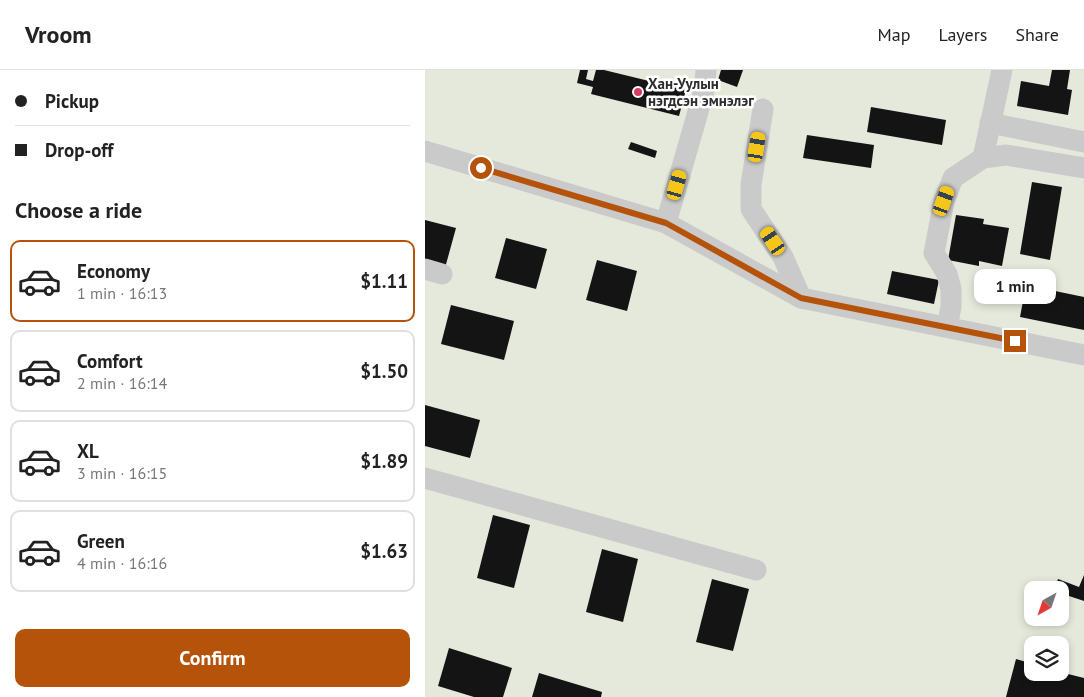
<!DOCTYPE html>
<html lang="en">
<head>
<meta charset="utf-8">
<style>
	:root { --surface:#fff; --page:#f2f2f2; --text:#222; --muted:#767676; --line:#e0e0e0; --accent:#b45309 }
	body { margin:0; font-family:"PT Sans",sans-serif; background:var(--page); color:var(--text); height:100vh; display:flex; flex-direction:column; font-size:19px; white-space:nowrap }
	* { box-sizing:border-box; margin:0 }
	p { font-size:16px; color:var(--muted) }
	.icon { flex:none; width:28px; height:28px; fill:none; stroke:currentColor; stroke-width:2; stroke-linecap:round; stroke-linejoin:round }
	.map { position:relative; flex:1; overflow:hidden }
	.sheet { display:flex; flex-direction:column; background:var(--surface); width:425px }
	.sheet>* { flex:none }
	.top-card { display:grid; align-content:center; height:110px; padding:0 15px; background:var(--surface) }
	.needle { width:32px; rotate:220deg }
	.tools { position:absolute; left:599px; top:511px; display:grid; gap:10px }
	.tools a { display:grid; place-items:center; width:45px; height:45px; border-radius:10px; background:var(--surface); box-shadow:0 2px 8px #0003; font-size:25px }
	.end { position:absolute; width:22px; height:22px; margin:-11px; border:6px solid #b45309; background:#fff; box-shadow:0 0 0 2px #fff }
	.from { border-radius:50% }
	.bubble { position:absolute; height:35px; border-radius:10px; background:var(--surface); box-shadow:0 2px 8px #0003; font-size:16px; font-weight:700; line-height:35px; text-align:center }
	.car { position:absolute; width:15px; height:30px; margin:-15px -8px; border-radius:6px; box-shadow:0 0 4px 1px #0007; background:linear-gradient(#f5c518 24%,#345 0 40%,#f5c518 0 76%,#345 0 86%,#f5c518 0) }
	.top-card b { display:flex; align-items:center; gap:18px; height:48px; font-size:19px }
	.top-card b+b { border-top:1px solid var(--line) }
	.top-card i { width:12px; height:12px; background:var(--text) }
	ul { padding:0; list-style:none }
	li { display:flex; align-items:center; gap:15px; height:82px; margin:0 10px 8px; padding:0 5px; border:2px solid var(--line); border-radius:10px }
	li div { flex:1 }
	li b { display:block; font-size:19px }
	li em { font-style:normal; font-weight:700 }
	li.current { border-color:var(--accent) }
	li>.icon { width:45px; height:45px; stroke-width:1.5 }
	h2 { padding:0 15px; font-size:22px; line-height:60px }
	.action { display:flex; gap:10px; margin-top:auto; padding:10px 15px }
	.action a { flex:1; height:58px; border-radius:10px; background:var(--accent); color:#fff; font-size:20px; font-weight:700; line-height:58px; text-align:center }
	header { display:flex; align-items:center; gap:30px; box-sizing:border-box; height:70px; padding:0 25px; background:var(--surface); border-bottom:1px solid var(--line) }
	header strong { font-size:24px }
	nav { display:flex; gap:28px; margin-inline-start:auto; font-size:18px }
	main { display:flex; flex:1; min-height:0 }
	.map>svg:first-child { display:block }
	.green { fill:#e5e9db; fill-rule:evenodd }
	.building { fill:#141414 }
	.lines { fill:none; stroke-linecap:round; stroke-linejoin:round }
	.minor { stroke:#cacaca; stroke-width:21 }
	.route { stroke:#b45309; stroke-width:6 }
	.poi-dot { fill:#d63c62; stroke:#fff; stroke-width:2 }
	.labels { text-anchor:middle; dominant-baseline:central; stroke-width:5; stroke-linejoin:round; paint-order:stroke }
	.poi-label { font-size:15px; font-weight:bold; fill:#2d2d2d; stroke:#fff; text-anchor:start }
</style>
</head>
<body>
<header>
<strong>Vroom</strong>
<nav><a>Map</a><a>Layers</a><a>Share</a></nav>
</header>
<main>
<section class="sheet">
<div class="top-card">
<b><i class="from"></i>Pickup</b>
<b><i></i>Drop-off</b>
</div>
<h2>Choose a ride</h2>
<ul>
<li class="current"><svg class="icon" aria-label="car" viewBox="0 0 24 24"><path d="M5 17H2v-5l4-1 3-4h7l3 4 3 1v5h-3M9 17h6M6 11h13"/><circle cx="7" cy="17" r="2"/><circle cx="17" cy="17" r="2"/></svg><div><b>Economy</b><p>1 min · 16:13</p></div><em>$1.11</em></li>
<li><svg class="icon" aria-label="car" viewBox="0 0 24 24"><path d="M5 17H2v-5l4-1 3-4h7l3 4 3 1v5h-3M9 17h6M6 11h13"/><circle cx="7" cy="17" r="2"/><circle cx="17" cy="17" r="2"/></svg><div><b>Comfort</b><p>2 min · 16:14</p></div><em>$1.50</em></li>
<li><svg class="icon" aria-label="car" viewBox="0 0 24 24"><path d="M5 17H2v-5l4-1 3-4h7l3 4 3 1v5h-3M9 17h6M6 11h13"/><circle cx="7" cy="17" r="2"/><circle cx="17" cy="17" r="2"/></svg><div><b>XL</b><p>3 min · 16:15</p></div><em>$1.89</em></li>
<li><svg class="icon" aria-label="car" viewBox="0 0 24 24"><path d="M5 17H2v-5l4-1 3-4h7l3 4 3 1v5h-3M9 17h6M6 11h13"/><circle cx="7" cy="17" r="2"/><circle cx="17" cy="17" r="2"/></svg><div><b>Green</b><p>4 min · 16:16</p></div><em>$1.63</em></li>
</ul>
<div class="action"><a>Confirm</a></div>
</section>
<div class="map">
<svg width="659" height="627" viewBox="0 0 659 627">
	<rect width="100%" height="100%" fill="#fff"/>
	<path class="green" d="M0,0H659V627H0ZM608,520H635V548H608ZM608,575H635V602H608Z"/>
	<g class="building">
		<path d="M155,0H163L161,9L168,11L171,0H179L261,20L254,46L166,24L168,17L152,13Z"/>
		<path d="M296,0H318L312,17L293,10Z"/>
		<path d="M627,0H645L642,19L647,20L643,45L592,36L596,11L624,16Z"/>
		<path d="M446,37L521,50L517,75L442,62Z"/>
		<path d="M382,65L449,75L446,98L378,88Z"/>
		<path d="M206,72L232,81L230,88L203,79Z"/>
		<path d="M607,112L637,117L625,190L595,184Z"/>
		<path d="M531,145L559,149L558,154L584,158L577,196L554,191V196L523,190Z"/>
		<path d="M0,150L31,158L20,198L0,192Z"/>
		<path d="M81,168L122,179L111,219L70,208Z"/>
		<path d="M172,190L212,201L202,241L161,230Z"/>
		<path d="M467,201L514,210L509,234L462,224Z"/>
		<path d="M601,215L659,227V260L595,247Z"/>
		<path d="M26,235L89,251L79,290L16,274Z"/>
		<path d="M0,335L55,350L45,388L0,376Z"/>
		<path d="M68,445L105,455L89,518L52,508Z"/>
		<path d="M177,479L213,489L198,552L161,542Z"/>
		<path d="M659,505V531L635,523V520H629L633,509L654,517Z"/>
		<path d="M287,509L324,519L308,581L271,572Z"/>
		<path d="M24,578L87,598L78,627H49L13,616Z"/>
		<path d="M591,589L608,594V602H635L659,608V627H581Z"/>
		<path d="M114,603L177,622L176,627H107Z"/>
	</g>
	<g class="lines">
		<g class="minor">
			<path d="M338,39L326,115V139L358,187L376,228"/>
			<path d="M565,53L659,72"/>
			<path d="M0,81L241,153L376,228L659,285"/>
			<path d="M558,88L577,0"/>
			<path d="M241,153L279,21L281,0"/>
			<path d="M0,199L17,204"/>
			<path d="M522,257L526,237V219L522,204L509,183L519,131L528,108L558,88L581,85L659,98"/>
			<path d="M0,408L331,500"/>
		</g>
	</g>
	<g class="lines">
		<path class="route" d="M56,98L241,153L376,228L590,271"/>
	</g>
	<circle class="poi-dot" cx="213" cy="22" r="5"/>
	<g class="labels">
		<g class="poi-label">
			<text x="223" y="13">Хан-Уулын<tspan x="223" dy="17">нэгдсэн эмнэлэг</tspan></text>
		</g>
	</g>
</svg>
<div class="tools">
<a><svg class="needle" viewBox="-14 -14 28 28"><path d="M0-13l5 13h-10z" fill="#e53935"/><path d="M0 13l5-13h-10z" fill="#767676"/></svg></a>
<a><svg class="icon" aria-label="layers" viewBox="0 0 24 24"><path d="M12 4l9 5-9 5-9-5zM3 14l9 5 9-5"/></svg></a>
</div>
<i class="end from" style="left:56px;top:98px"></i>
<i class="end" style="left:590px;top:271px"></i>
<div class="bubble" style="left:549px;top:199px;width:82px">1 min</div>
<i class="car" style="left:332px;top:77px;rotate:9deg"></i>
<i class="car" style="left:252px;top:115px;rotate:16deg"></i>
<i class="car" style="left:519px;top:131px;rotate:20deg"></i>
<i class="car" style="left:348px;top:171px;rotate:326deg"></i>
</div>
</main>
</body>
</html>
